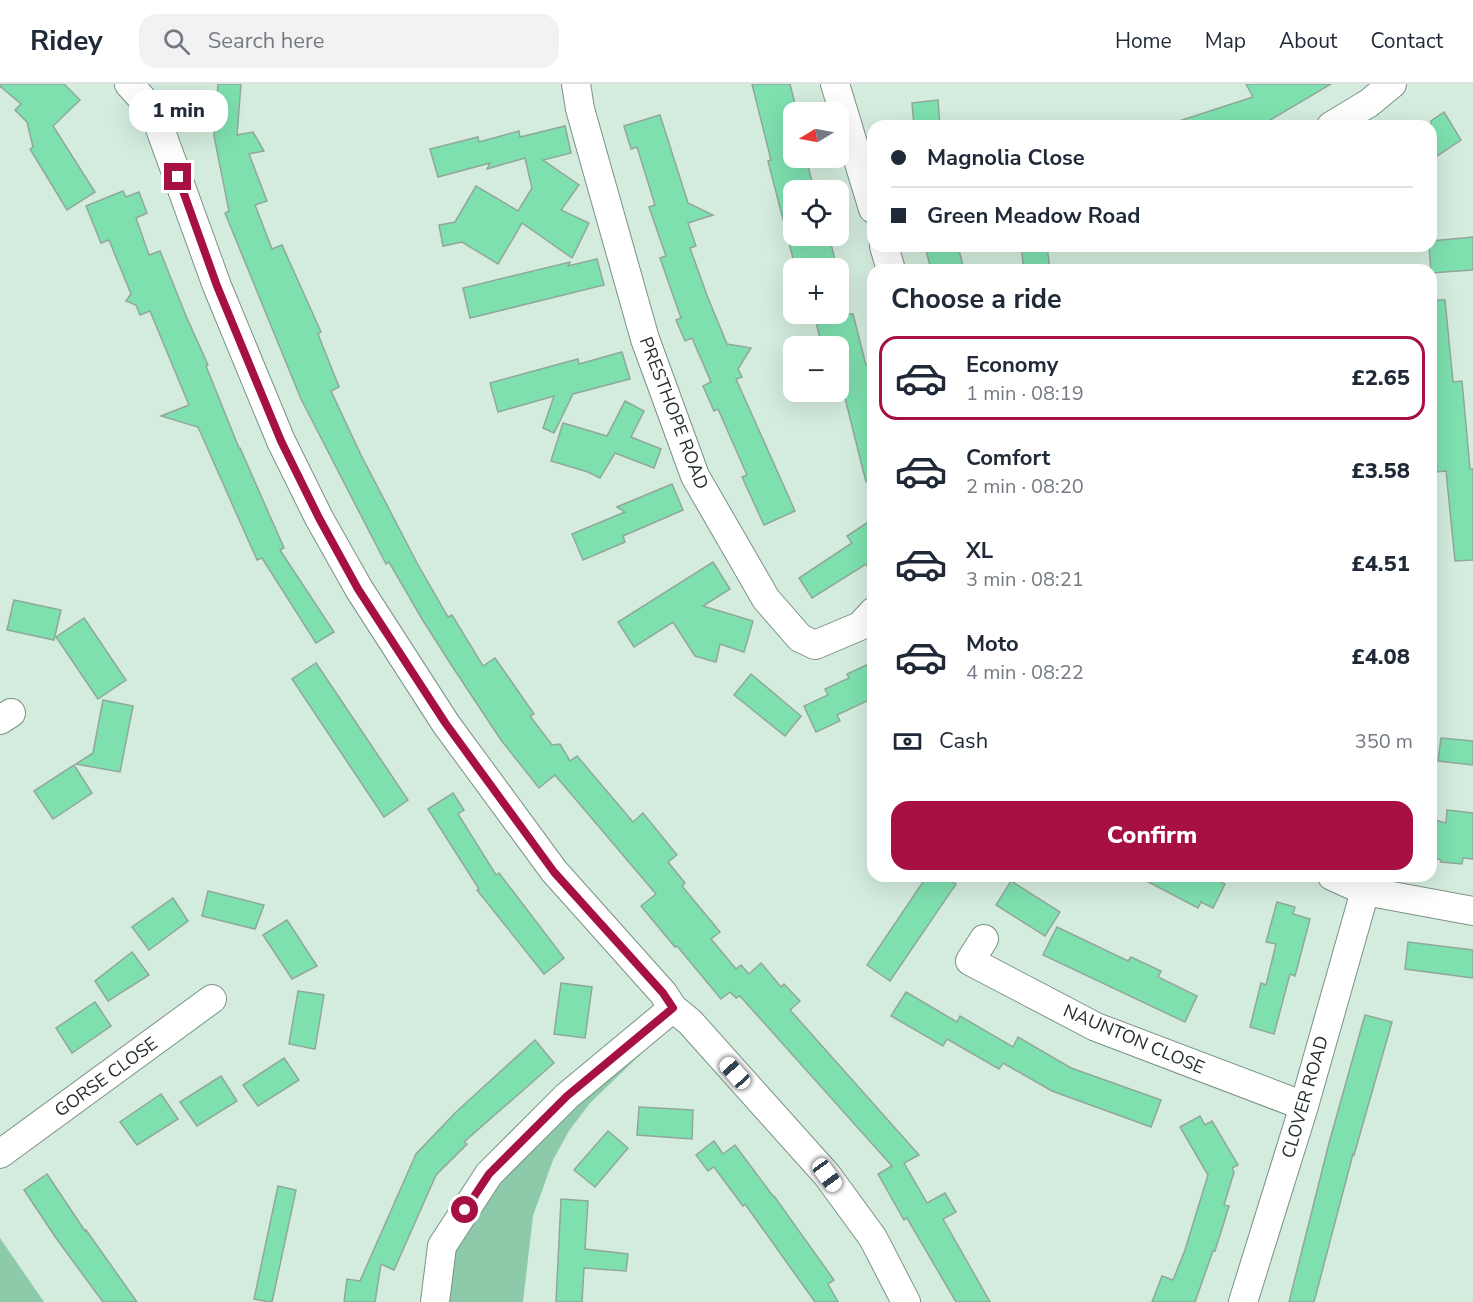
<!DOCTYPE html>
<html lang="en">
<head>
<meta charset="utf-8">
<style>
	:root { --surface:#fff; --page:#f2f2f3; --text:#1f2937; --muted:#747a83; --line:#e0e1e3; --accent:#a71042 }
	body { margin:0; font-family:"Nunito Sans",sans-serif; background:var(--page); color:var(--text); height:100vh; display:flex; flex-direction:column; font-size:22px; white-space:nowrap }
	* { box-sizing:border-box; margin:0 }
	p { font-size:20px; color:var(--muted) }
	.icon { flex:none; width:33px; height:33px; fill:none; stroke:currentColor; stroke-width:2; stroke-linecap:round; stroke-linejoin:round }
	.map { position:relative; flex:1; overflow:hidden }
	.sheet { position:absolute; left:867px; top:180px; width:570px; height:618px; display:flex; flex-direction:column; background:var(--surface); border-radius:18px; box-shadow:0 6px 24px #0002 }
	.sheet>* { flex:none }
	.hud { position:absolute; left:867px; top:36px; width:570px; height:132px; border-radius:18px; box-shadow:0 6px 24px #0002; display:grid; align-content:center; height:132px; padding:0 24px; background:var(--surface) }
	.needle { width:39px; rotate:260deg }
	.buttons { position:absolute; left:783px; top:18px; display:grid; gap:12px }
	.buttons a { display:grid; place-items:center; width:66px; height:66px; border-radius:12px; background:var(--surface); box-shadow:0 6px 24px #0002; font-size:30px }
	.end { position:absolute; width:27px; height:27px; margin:-14px; border:8px solid #a71042; background:#fff; box-shadow:0 0 0 3px #fff }
	.from { border-radius:50% }
	.bubble { position:absolute; height:42px; border-radius:18px; background:var(--surface); box-shadow:0 6px 24px #0002; font-size:20px; font-weight:800; line-height:42px; text-align:center }
	.car { position:absolute; width:18px; height:36px; margin:-18px -9px; border-radius:8px; box-shadow:0 0 4px 2px #0007; background:linear-gradient(#fff 24%,#345 0 40%,#fff 0 76%,#345 0 86%,#fff 0) }
	.hud b { display:flex; align-items:center; gap:21px; height:57px; font-size:22px }
	.hud b+b { border-top:2px solid var(--line) }
	.hud i { width:15px; height:15px; background:var(--text) }
	ul { padding:0; list-style:none }
	li { display:flex; align-items:center; gap:18px; height:84px; margin:0 12px 9px; padding:0 12px; border:3px solid transparent; border-radius:18px }
	li div { flex:1 }
	li b { display:block; font-size:22px }
	li em { font-style:normal; font-weight:800 }
	li.selected { border-color:var(--accent) }
	li>.icon { width:54px; height:54px; stroke-width:1.5 }
	h2 { padding:0 24px; font-size:27px; line-height:72px }
	.pay { display:flex; align-items:center; gap:15px; height:66px; padding:0 24px; font-size:22px }
	.pay p { margin-inline-start:auto }
	.primary-button { display:flex; gap:12px; margin-top:auto; padding:12px 24px }
	.primary-button a { flex:1; height:69px; border-radius:18px; background:var(--accent); color:#fff; font-size:24px; font-weight:800; line-height:69px; text-align:center }
	header { display:flex; align-items:center; gap:36px; box-sizing:border-box; height:84px; padding:0 30px; background:var(--surface); border-bottom:2px solid var(--line) }
	header strong { font-size:28px }
	nav { display:flex; gap:33px; margin-inline-start:auto; font-size:21px }
	.search { width:420px; height:54px; background:var(--page); display:flex; align-items:center; gap:15px; box-sizing:border-box; padding:0 21px; border-radius:18px; color:var(--muted); font-size:22px }
	.map>svg:first-child { display:block }
	.green { fill:#8dcaa9 }
	.building { fill:#7ee0af; stroke:#90a89a; stroke-width:1.5 }
	.lines { fill:none; stroke-linecap:round; stroke-linejoin:round }
	.minor-casing { stroke:#7b9285; stroke-width:30 }
	.minor { stroke:#fff; stroke-width:28 }
	.route { stroke:#a71042; stroke-width:8 }
	.labels { text-anchor:middle; dominant-baseline:central; stroke-width:4.5; stroke-linejoin:round; paint-order:stroke }
	.street-label { font-size:18px; fill:#252f2a; stroke:#fff }
</style>
</head>
<body>
<header>
<strong>Ridey</strong>
<div class="search"><svg class="icon" aria-label="search" viewBox="0 0 24 24"><circle cx="10" cy="10" r="6"/><path d="M15 15l6 6"/></svg>Search here</div>
<nav><a>Home</a><a>Map</a><a>About</a><a>Contact</a></nav>
</header>
<div class="map">
<svg width="1473" height="1218" viewBox="0 0 1473 1218">
	<rect width="100%" height="100%" fill="#d3ecde"/>
	<g class="green">
		<path d="M670,942L590,1019L569,1047L553,1076L533,1132L523,1218H442L449,1161L493,1092Z"/>
		<path d="M0,1154L44,1218H0Z"/>
	</g>
	<g class="building">
		<path d="M0,0H64L80,16L53,42L95,108L67,126L30,65L33,63L27,38L15,26L21,20L0,2Z"/>
		<path d="M218,0H241L237,51L253,48L264,67L249,70L267,117L255,121L272,165L282,161L321,248L318,250L339,303L331,307L361,371L417,479L448,533L452,531L483,582L495,574L534,630L530,632L552,661L560,660L570,677L577,672L633,738L643,729L677,771L668,778L685,799L682,802L720,848L711,855L736,885L741,881L749,890L761,879L781,903L784,900L800,917L790,926L919,1071L904,1079L927,1119L945,1109L956,1128L943,1135L990,1218H956L907,1134L904,1136L878,1090L892,1082L740,912L736,914L730,908L721,915L677,862L675,863L641,822L656,810L555,691L539,704L501,656L450,579L422,535L389,478L386,480L301,315L225,129L229,127L214,52Z"/>
		<path d="M752,0H790L797,28H794V74H806L814,106H794V151H787L768,77L771,76Z"/>
		<path d="M1246,0H1331L1260,42H1177L1176,38L1253,13Z"/>
		<path d="M938,16L940,42H914L912,19Z"/>
		<path d="M1444,28L1461,56L1431,76V37Z"/>
		<path d="M660,31L688,119L713,131L688,139L696,162L690,164L708,214L727,260L751,264L738,285L742,293L736,295L795,427L764,441L742,393L747,391L718,325L714,327L703,302L711,298L692,254L685,257L676,236L681,234L660,174L666,172L649,123L655,121L637,63L631,65L624,42Z"/>
		<path d="M565,42L571,69L543,76L579,101L561,126L589,139L572,174L522,139L498,180L462,158L443,162L439,141L455,138L476,102L518,127L532,104L525,74L487,85L490,79L438,93L430,65L478,53L479,58L519,47L520,53Z"/>
		<path d="M123,107L126,113L139,108L147,129L136,134L149,171L160,167L186,232L208,281L206,282L239,364H240L284,464L280,466L334,548L316,559L262,474L257,476L198,343L161,332L189,321L150,227L140,231L136,221L126,217L131,210L109,156L101,159L86,122Z"/>
		<path d="M787,152H829L837,184H802L800,176L794,178Z"/>
		<path d="M1473,153V186L1431,189L1429,162H1431V157Z"/>
		<path d="M925,162H958L964,186H931Z"/>
		<path d="M1021,162H1047L1050,186H1024Z"/>
		<path d="M597,175L604,201L470,234L463,204L570,178L568,182Z"/>
		<path d="M1431,216H1445L1453,298L1462,297L1470,385H1473V476L1455,477L1446,387L1437,388L1431,320Z"/>
		<path d="M814,230H853L866,281L869,280L873,294V397L866,398L844,310L838,311V262H822Z"/>
		<path d="M622,268L630,295L573,310L554,349L543,344L554,312L498,328L490,299L578,275L579,280Z"/>
		<path d="M625,317L644,327L631,353L661,365L654,384L615,369L600,394L588,388L551,377L563,339L607,352Z"/>
		<path d="M672,400L683,426L623,452L625,458L583,476L572,450L625,428L617,423Z"/>
		<path d="M873,435V491L866,480L812,514L799,494L852,459L847,452Z"/>
		<path d="M713,478L730,505L703,522L753,537L744,568L720,560L716,578L695,572L673,538L634,563L618,538Z"/>
		<path d="M14,516L61,526L54,556L7,546Z"/>
		<path d="M84,534L126,596L98,615L56,553Z"/>
		<path d="M873,578V614L837,631L840,637L816,648L804,622L828,611L825,605L849,594L847,590Z"/>
		<path d="M316,579L408,716L384,733L292,595Z"/>
		<path d="M751,590L801,632L785,652L734,611Z"/>
		<path d="M103,616L133,622L120,688L76,680L93,669Z"/>
		<path d="M1441,654L1473,657V681L1438,677Z"/>
		<path d="M74,681L92,709L53,735L34,707Z"/>
		<path d="M453,709L464,726L458,730L496,791L499,789L564,874L544,890L477,806L479,805L428,725Z"/>
		<path d="M1447,726L1473,729V775L1463,774L1462,780L1441,778V776L1431,773V735L1446,739Z"/>
		<path d="M927,792H943L956,800L890,897L867,881Z"/>
		<path d="M1137,792H1209L1225,800L1213,824L1201,818L1198,824Z"/>
		<path d="M1011,797L1060,828L1045,852L996,821Z"/>
		<path d="M208,807L264,821L255,845L202,832Z"/>
		<path d="M173,814L188,837L149,866L132,843Z"/>
		<path d="M1277,818L1295,823L1293,830L1310,835L1295,892L1290,890L1274,950L1250,943L1261,899L1266,901L1276,860L1266,858Z"/>
		<path d="M287,836L317,882L292,895L263,851Z"/>
		<path d="M1057,843L1128,877L1131,873L1161,887L1158,893L1197,912L1185,938L1043,871Z"/>
		<path d="M1408,858L1473,866V894L1405,885Z"/>
		<path d="M132,868L149,891L108,917L95,897Z"/>
		<path d="M561,899L592,903L585,954L554,950Z"/>
		<path d="M298,907L324,911L315,965L289,960Z"/>
		<path d="M906,908L957,938L960,932L1013,963L1018,953L1071,984L1161,1016L1151,1043L1052,1007L1003,979L999,985L947,955L943,962L891,932Z"/>
		<path d="M95,918L111,942L72,969L56,944Z"/>
		<path d="M1365,931L1392,938L1354,1071L1353,1070L1314,1218H1289L1329,1059Z"/>
		<path d="M535,956L554,979L464,1058L467,1060L436,1091L394,1186L381,1180L375,1218H344L347,1195L360,1197L416,1070L455,1029Z"/>
		<path d="M284,974L299,996L258,1022L243,1001Z"/>
		<path d="M221,992L237,1017L197,1042L180,1018Z"/>
		<path d="M161,1010L178,1035L137,1061L120,1038Z"/>
		<path d="M639,1023L693,1026L692,1055L637,1051Z"/>
		<path d="M1200,1032L1205,1041L1212,1037L1238,1081L1232,1084L1234,1088L1224,1121L1229,1122L1215,1167H1213L1195,1218H1152L1162,1192L1173,1196L1185,1166L1208,1091L1180,1043Z"/>
		<path d="M608,1047L628,1064L595,1103L574,1086Z"/>
		<path d="M714,1057L723,1070L735,1061L773,1112H774L834,1196L828,1200L838,1218H815L745,1120L743,1122L714,1083L708,1087L696,1071Z"/>
		<path d="M47,1090L85,1147L86,1146L137,1218H103L56,1154L24,1106Z"/>
		<path d="M278,1102L296,1106L272,1218H269L254,1215Z"/>
		<path d="M561,1115L588,1117L585,1165L628,1170L626,1187L584,1184L582,1218H556Z"/>
	</g>
	<g class="lines">
		<g class="minor-casing">
			<g id="minor">
				<path d="M129,0L154,28L217,202L281,357L319,434L359,505L446,640L554,787L663,909L673,924L690,938L827,1091L873,1154L906,1218"/>
				<path d="M576,0L580,25L645,255L695,392L766,515L800,554L815,561L860,542L873,528"/>
				<path d="M835,0L873,125"/>
				<path d="M1331,42L1369,19L1392,0"/>
				<path d="M884,162L891,186"/>
				<path d="M0,636L11,629"/>
				<path d="M1332,792L1365,807L1473,827"/>
				<path d="M984,855L970,877L1096,943L1304,1022"/>
				<path d="M0,1070L212,915"/>
				<path d="M435,1218L442,1162L489,1090L567,1012L673,924"/>
				<path d="M1243,1218L1304,1022L1365,807"/>
			</g>
		</g>
		<use href="#minor" class="minor"/>
	</g>
	<g class="lines">
		<path class="route" d="M178,93L217,202L281,357L319,434L358,505L446,640L554,788L663,909L673,924L567,1012L489,1090L465,1126"/>
	</g>
	<g class="labels">
		<g class="street-label">
			<text transform="translate(674 329) rotate(69)">PRESTHOPE ROAD</text>
			<text transform="translate(1134 955) rotate(23)">NAUNTON CLOSE</text>
			<text transform="translate(106 993) rotate(-36)">GORSE CLOSE</text>
			<text transform="translate(1305 1013) rotate(-74)">CLOVER ROAD</text>
		</g>
	</g>
</svg>
<div class="buttons">
<a><svg class="needle" viewBox="-14 -14 28 28"><path d="M0-13l5 13h-10z" fill="#e53935"/><path d="M0 13l5-13h-10z" fill="#747a83"/></svg></a>
<a><svg class="icon" aria-label="locate" viewBox="0 0 24 24"><circle cx="12" cy="12" r="6"/><path d="M12 2v4M12 18v4M2 12h4M18 12h4"/></svg></a>
<a>+</a>
<a>−</a>
</div>
<i class="end from" style="left:465px;top:1126px"></i>
<i class="end" style="left:178px;top:93px"></i>
<div class="bubble" style="left:129px;top:6px;width:99px">1 min</div>
<i class="car" style="left:735px;top:989px;rotate:318deg"></i>
<i class="car" style="left:827px;top:1091px;rotate:144deg"></i>
<div class="hud">
<b><i class="from"></i>Magnolia Close</b>
<b><i></i>Green Meadow Road</b>
</div>
<section class="sheet">
<h2>Choose a ride</h2>
<ul>
<li class="selected"><svg class="icon" aria-label="car" viewBox="0 0 24 24"><path d="M5 17H2v-5l4-1 3-4h7l3 4 3 1v5h-3M9 17h6M6 11h13"/><circle cx="7" cy="17" r="2"/><circle cx="17" cy="17" r="2"/></svg><div><b>Economy</b><p>1 min · 08:19</p></div><em>£2.65</em></li>
<li><svg class="icon" aria-label="car" viewBox="0 0 24 24"><path d="M5 17H2v-5l4-1 3-4h7l3 4 3 1v5h-3M9 17h6M6 11h13"/><circle cx="7" cy="17" r="2"/><circle cx="17" cy="17" r="2"/></svg><div><b>Comfort</b><p>2 min · 08:20</p></div><em>£3.58</em></li>
<li><svg class="icon" aria-label="car" viewBox="0 0 24 24"><path d="M5 17H2v-5l4-1 3-4h7l3 4 3 1v5h-3M9 17h6M6 11h13"/><circle cx="7" cy="17" r="2"/><circle cx="17" cy="17" r="2"/></svg><div><b>XL</b><p>3 min · 08:21</p></div><em>£4.51</em></li>
<li><svg class="icon" aria-label="car" viewBox="0 0 24 24"><path d="M5 17H2v-5l4-1 3-4h7l3 4 3 1v5h-3M9 17h6M6 11h13"/><circle cx="7" cy="17" r="2"/><circle cx="17" cy="17" r="2"/></svg><div><b>Moto</b><p>4 min · 08:22</p></div><em>£4.08</em></li>
</ul>
<div class="pay"><svg class="icon" aria-label="cash" viewBox="0 0 24 24"><path d="M3 7h18v10H3z"/><circle cx="12" cy="12" r="2"/></svg>Cash<p>350 m</p></div>
<div class="primary-button"><a>Confirm</a></div>
</section>
</div>
</body>
</html>
